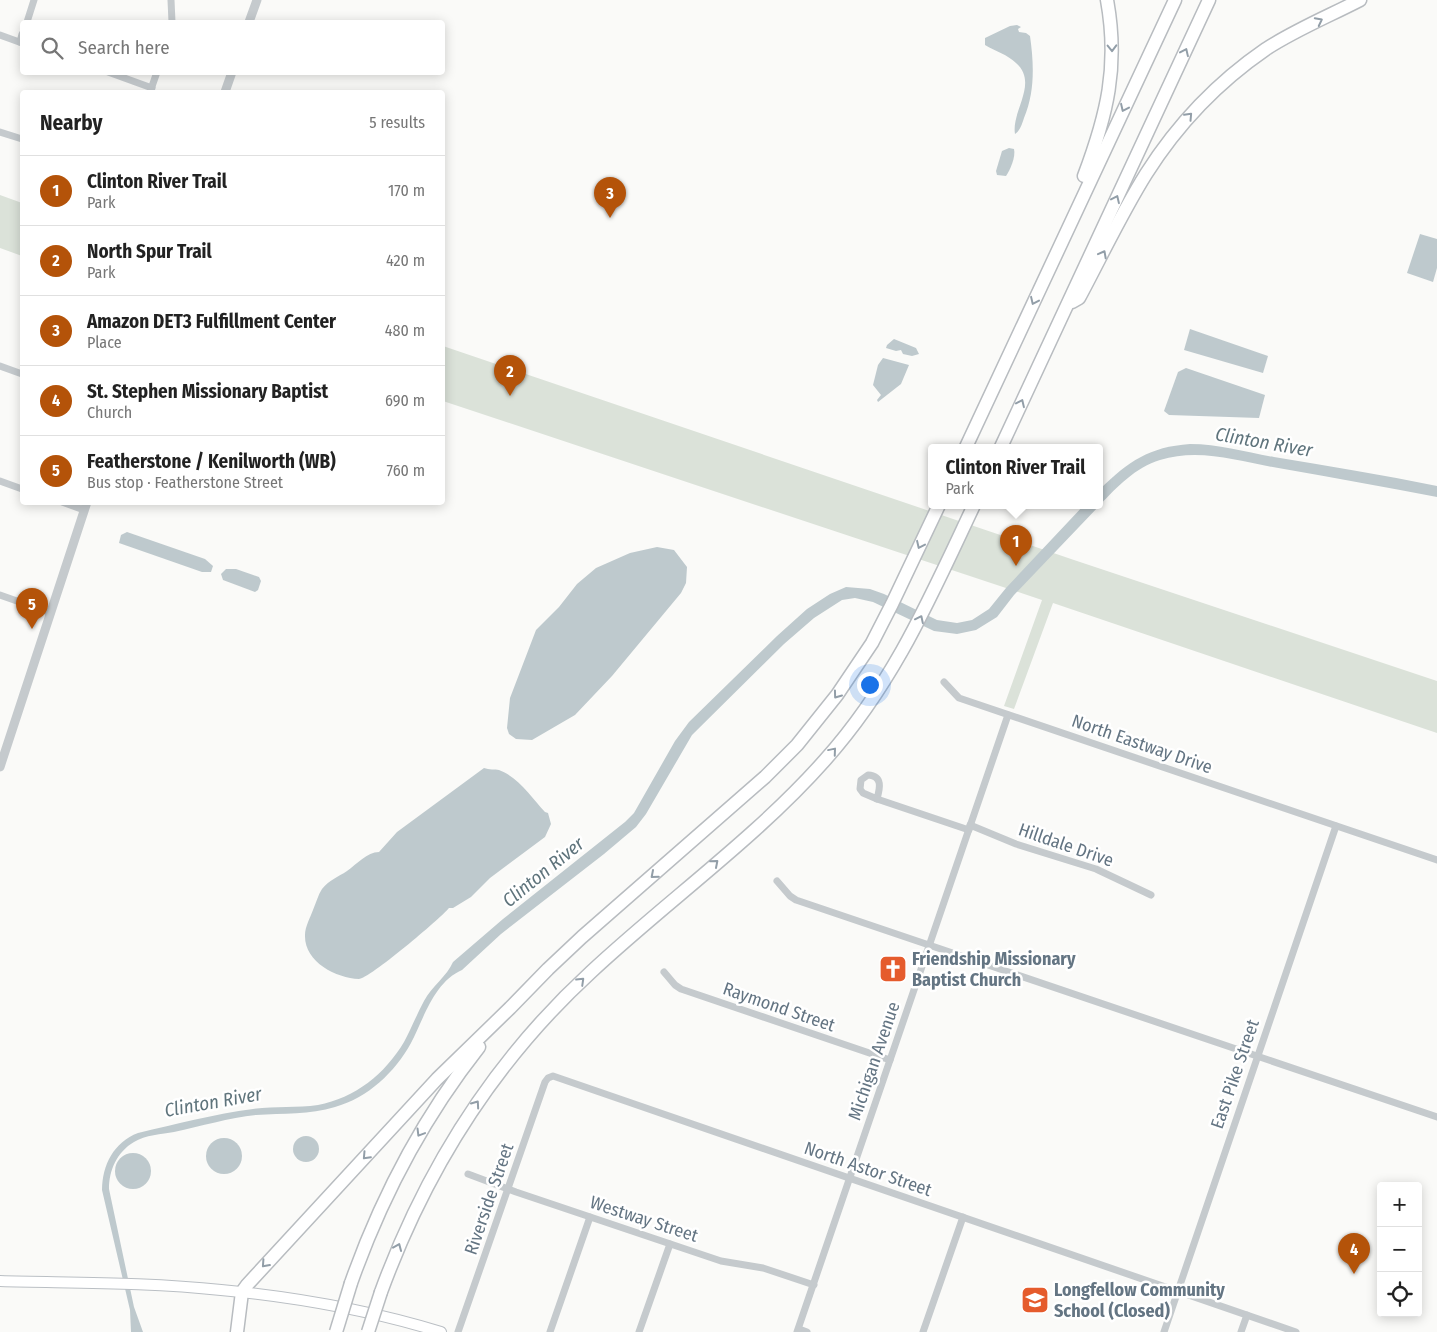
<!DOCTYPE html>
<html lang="en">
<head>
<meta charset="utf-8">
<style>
	body { margin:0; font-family:"Fira Sans Condensed",sans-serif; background:#f2f2f2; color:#222 }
	.controls { position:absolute; right:15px; bottom:15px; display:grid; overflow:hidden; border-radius:5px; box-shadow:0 2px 12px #0003 }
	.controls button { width:45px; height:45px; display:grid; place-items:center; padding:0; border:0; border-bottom:1px solid #e0e0e0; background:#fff; color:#222; font:25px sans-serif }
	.you { position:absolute; left:869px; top:684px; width:18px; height:18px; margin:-12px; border:4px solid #fff; border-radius:50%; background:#1a73e8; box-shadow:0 0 0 8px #1a73e833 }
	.badge { display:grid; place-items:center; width:32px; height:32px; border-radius:50%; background:#b45309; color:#fff; font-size:16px; font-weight:700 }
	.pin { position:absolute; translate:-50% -41px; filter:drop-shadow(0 1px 2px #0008) }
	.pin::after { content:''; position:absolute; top:26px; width:18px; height:15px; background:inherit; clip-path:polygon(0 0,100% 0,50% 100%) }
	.popup { position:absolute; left:928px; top:444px; width:175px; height:65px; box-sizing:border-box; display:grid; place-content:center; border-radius:5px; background:#fff; filter:drop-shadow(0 1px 4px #0005); font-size:16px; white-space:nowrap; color:#767676 }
	.popup b { font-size:19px; color:#222 }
	.popup::after { content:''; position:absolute; left:50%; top:100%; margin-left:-10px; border:10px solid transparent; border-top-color:#fff }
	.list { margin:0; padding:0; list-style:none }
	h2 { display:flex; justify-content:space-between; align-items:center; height:65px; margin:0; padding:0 20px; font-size:21px }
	h2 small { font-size:16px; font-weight:400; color:#767676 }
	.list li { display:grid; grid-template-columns:32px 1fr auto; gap:15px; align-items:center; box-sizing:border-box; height:70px; padding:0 20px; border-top:1px solid #e0e0e0 }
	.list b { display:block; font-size:19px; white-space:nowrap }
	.list p { margin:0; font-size:16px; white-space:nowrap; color:#767676 }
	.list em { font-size:16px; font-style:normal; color:#767676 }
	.icon { flex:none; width:28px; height:28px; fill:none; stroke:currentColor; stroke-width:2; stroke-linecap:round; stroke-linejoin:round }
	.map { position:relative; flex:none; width:1437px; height:1332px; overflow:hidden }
	.search { position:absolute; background:#fff; box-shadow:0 2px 12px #0003; left:20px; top:20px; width:425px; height:55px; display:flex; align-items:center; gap:12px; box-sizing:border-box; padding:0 18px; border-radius:5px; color:#767676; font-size:19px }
	.panel { position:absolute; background:#fff; box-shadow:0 2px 12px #0003; left:20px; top:90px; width:425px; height:415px; border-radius:5px }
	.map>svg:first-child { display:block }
	.green { fill:#dbe2d9 }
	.water { fill:#bec9cd }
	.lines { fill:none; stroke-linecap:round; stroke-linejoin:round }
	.secondary-casing { stroke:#babfc4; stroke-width:12 }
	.motorway-casing { stroke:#b8bcc0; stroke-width:15 }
	.minor { stroke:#c5cacd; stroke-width:7 }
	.tertiary { stroke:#c5cacd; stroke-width:9 }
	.secondary { stroke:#fff; stroke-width:10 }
	.motorway { stroke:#fff; stroke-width:12 }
	.motorway-bridge-casing { stroke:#b8bcc0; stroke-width:15; stroke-linecap:butt }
	.motorway-bridge { stroke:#fff; stroke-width:12 }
	.oneway { stroke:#929ea8 }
	.labels { text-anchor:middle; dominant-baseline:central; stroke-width:5; stroke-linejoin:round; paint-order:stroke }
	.street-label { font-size:18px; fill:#647583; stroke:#fff }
	.poi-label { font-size:18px; font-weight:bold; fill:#647583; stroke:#fff; text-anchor:start }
	.water-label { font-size:19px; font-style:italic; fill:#5f747c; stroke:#fff }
</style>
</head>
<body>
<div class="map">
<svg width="1437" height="1332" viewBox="0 0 1437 1332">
	<rect width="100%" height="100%" fill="#fafaf8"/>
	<g class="green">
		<polygon points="0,195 22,203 22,256 0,248"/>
		<polygon points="443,346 1074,560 1437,681 1437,733 1053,603 1014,709 1004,706 1042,600 443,401"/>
	</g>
	<g class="water">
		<path d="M1017,25L1021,27L1018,29L1019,32L1026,33L1030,36C1034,64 1035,92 1024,118C1022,124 1020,131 1015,134C1011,111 1039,83 1016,63C1008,55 995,51 985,45V38L1010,26Z"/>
		<path d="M1009,148L1014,149C1016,157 1010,170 1006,176L997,175L996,171L1002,151Z"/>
		<polygon points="1420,234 1437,239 1437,268 1433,282 1407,273"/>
		<polygon points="1190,329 1268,356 1263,373 1184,350"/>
		<polygon points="894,339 916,348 919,354 912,356 903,354 901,350 896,351 886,348 887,345"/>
		<polygon points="883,358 909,365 901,384 878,402 877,400 881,395 873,385 878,365"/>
		<polygon points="1186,368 1265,395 1259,418 1169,415 1164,411 1178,372"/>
		<path d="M1190,444C1219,444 1245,452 1274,457C1328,466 1383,475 1437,486V497C1386,487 1335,478 1284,469C1243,463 1202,447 1160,460C1136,467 1117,487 1100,505V489C1129,461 1149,447 1190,444Z"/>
		<path d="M1084,505H1100L1014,595L997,617L976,630L957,634L934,631L873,602L855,598L842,600L814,618L784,644L692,735L646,814L636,827L604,854L501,934L462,970C434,982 424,1018 411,1043C395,1072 368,1098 335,1107C310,1115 283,1113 256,1115C229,1118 201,1126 174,1132C162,1134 145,1135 134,1142C117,1152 109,1170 109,1189L134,1307L143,1332H131L130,1310L102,1190C102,1165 114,1142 138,1133C176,1124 215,1114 253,1109C275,1106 297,1108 318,1105C355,1098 385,1074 404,1042C411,1029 417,1014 424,1001C432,986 447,976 453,962L503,919L625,822L634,813L675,741L689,722L777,636L807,609L830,594L846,587L870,589L884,594L937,620L957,623L972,620L989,609L1006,588Z"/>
		<polygon points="127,532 205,559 213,566 211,572 202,572 119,543 121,535"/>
		<polygon points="657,547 674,550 687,567 686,583 681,593 612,676 575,715 532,740 516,739 509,734 507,728 510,698 536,630 559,607 577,584 596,568 630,553"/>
		<polygon points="226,569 236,569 259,577 261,581 258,590 255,592 223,580 221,574"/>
		<path d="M484,768C489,770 495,769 499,770C518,777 532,798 545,812L548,813L551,824L545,837L490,878L471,897L453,908H449C441,918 369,979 359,979C336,978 304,962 305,935C305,927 310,918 313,910C316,903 318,895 322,889C329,880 338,877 347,871C357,864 367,852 379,852L397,832Z"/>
		<circle cx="306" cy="1149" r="13"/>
		<circle cx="224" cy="1156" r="18"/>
		<circle cx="133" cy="1171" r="18"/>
	</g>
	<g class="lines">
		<defs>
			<path id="secondary" d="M0,1281C73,1283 148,1282 221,1290C295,1297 369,1310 441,1332"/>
			<g id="motorway">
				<path d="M1084,176C1107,115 1119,66 1107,0"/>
				<path d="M1072,302L1079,298C1101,257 1121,214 1146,174C1177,125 1218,82 1266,49C1295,30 1329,16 1360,0"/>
				<polyline points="966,447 1175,0"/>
				<polyline points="1001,447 1209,0"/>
				<path d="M351,1283C381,1198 423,1118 479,1047"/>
				<path d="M381,1292C426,1169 494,1061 591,972C667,901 756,838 825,760C894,683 931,596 974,505"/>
				<polyline points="237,1332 242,1292 247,1285 437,1079 510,1008 548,969 582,937 765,777 797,745 837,695 872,643 892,604 939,505"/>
			</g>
		</defs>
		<use href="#secondary" class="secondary-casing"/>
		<use href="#motorway" class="motorway-casing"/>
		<g class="minor">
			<polyline points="171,0 172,22"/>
			<polyline points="27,22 34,0"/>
			<polyline points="0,35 22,43"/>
			<polyline points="20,42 22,34"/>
			<polyline points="108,72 152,88"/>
			<polyline points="150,92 157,72"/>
			<polyline points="0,132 22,139"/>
			<polyline points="0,366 22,374"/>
			<polyline points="0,481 22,489"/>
			<polyline points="62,502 84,510"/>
			<polyline points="0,595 51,613"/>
			<polyline points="944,682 959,698 1437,860"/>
			<path d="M868,775C883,776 880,788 877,799L863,793L860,789L861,780Z"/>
			<polyline points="877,799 969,830"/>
			<polyline points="970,825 1016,844 1096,869 1151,895"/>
			<polyline points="777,881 790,896 796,900 1437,1117"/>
			<polyline points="664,972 675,985 681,989 890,1060"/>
			<polyline points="468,1174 516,1192 721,1261 763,1268 814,1285"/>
			<polyline points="799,1329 807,1332"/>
			<polyline points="458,1332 545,1082 548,1078 553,1076 1296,1332"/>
			<polyline points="550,1332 590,1217"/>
			<polyline points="639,1332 670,1244"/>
			<polyline points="797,1332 1008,715"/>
			<polyline points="923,1332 963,1217"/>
			<polyline points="1164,1332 1336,826"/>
			<polyline points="1241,1332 1247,1315"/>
		</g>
		<g class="tertiary">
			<polyline points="249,22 257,0"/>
			<polyline points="225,92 232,72"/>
			<polyline points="0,767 87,502"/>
		</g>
		<use href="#secondary" class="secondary"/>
		<use href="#motorway" class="motorway"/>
		<defs>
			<g id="motorway-bridge">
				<polyline points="336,1332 351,1283"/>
				<polyline points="368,1332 381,1292"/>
			</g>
		</defs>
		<use href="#motorway-bridge" class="motorway-bridge-casing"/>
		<use href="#motorway-bridge" class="motorway-bridge"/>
	</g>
	<defs><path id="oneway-chevron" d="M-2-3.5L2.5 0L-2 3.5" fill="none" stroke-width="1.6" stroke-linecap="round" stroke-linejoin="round" transform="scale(1.25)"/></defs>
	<g class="oneway">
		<use href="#oneway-chevron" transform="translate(1319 21) rotate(-27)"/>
		<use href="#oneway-chevron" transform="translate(1112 48) rotate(89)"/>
		<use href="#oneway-chevron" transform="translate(1185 52) rotate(-65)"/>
		<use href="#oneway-chevron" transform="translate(1124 108) rotate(115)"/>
		<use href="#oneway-chevron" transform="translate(1189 116) rotate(-47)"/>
		<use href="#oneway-chevron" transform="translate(1116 199) rotate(-65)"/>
		<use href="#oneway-chevron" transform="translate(1103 254) rotate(-62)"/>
		<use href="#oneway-chevron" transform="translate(1034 301) rotate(115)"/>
		<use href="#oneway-chevron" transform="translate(1021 403) rotate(-65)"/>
		<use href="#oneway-chevron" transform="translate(920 545) rotate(115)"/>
		<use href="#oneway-chevron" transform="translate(920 619) rotate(-64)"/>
		<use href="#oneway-chevron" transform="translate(837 695) rotate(126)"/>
		<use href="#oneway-chevron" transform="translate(833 751) rotate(-50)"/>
		<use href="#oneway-chevron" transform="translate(715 863) rotate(-41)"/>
		<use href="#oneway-chevron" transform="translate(654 875) rotate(139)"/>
		<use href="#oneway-chevron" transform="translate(581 981) rotate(-44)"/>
		<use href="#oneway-chevron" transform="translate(476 1104) rotate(-55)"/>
		<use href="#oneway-chevron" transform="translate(420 1133) rotate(121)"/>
		<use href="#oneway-chevron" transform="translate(366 1156) rotate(133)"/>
		<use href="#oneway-chevron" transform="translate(398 1247) rotate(-67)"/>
		<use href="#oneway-chevron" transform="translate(265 1264) rotate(132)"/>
	</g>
	<defs>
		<symbol id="church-square" viewBox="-11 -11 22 22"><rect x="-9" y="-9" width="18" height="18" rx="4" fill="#e55b2c" stroke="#fff"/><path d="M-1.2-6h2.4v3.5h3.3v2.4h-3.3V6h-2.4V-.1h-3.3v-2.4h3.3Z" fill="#fff"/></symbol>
		<symbol id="school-square" viewBox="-11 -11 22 22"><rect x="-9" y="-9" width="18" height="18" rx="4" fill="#e55b2c" stroke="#fff"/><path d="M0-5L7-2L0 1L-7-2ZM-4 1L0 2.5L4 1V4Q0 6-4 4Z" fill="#fff"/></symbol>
	</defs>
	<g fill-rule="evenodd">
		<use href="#church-square" x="877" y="953" width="32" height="32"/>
		<use href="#school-square" x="1019" y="1284" width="32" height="32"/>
	</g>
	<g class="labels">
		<g class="street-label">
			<text transform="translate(1142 744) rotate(19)">North Eastway Drive</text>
			<text transform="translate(1066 845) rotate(19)">Hilldale Drive</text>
			<text transform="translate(779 1007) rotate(19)">Raymond Street</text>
			<text transform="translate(874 1061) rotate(-71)">Michigan Avenue</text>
			<text transform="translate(1235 1074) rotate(-71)">East Pike Street</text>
			<text transform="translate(868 1169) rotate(19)">North Astor Street</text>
			<text transform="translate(489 1199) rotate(-71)">Riverside Street</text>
			<text transform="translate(644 1219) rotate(18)">Westway Street</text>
		</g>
		<g class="poi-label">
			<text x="912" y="959">Friendship Missionary<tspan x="912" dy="21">Baptist Church</tspan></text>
			<text x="1054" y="1290">Longfellow Community<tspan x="1054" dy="21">School (Closed)</tspan></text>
		</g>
		<g class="water-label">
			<text transform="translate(1264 442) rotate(10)">Clinton River</text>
			<text transform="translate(543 872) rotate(-39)">Clinton River</text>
			<text transform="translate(213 1102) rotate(-10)">Clinton River</text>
		</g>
	</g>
</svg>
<div class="controls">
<button>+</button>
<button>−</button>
<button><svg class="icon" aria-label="locate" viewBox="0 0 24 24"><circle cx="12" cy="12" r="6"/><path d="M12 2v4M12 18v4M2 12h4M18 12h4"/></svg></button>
</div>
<div class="you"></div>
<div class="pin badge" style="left:1016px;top:566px">1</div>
<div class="popup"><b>Clinton River Trail</b>Park</div>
<div class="pin badge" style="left:510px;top:396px">2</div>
<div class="pin badge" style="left:610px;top:218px">3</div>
<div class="pin badge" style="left:1354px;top:1274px">4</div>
<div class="pin badge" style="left:32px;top:629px">5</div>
<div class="search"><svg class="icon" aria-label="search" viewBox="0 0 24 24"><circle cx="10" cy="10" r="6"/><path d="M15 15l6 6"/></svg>Search here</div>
<section class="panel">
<h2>Nearby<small>5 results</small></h2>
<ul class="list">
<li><span class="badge">1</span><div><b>Clinton River Trail</b><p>Park</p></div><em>170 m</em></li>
<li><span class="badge">2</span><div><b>North Spur Trail</b><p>Park</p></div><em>420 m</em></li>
<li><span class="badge">3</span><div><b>Amazon DET3 Fulfillment Center</b><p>Place</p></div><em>480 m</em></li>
<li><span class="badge">4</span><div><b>St. Stephen Missionary Baptist</b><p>Church</p></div><em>690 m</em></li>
<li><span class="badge">5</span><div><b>Featherstone / Kenilworth (WB)</b><p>Bus stop · Featherstone Street</p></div><em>760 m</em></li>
</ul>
</section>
</div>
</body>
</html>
